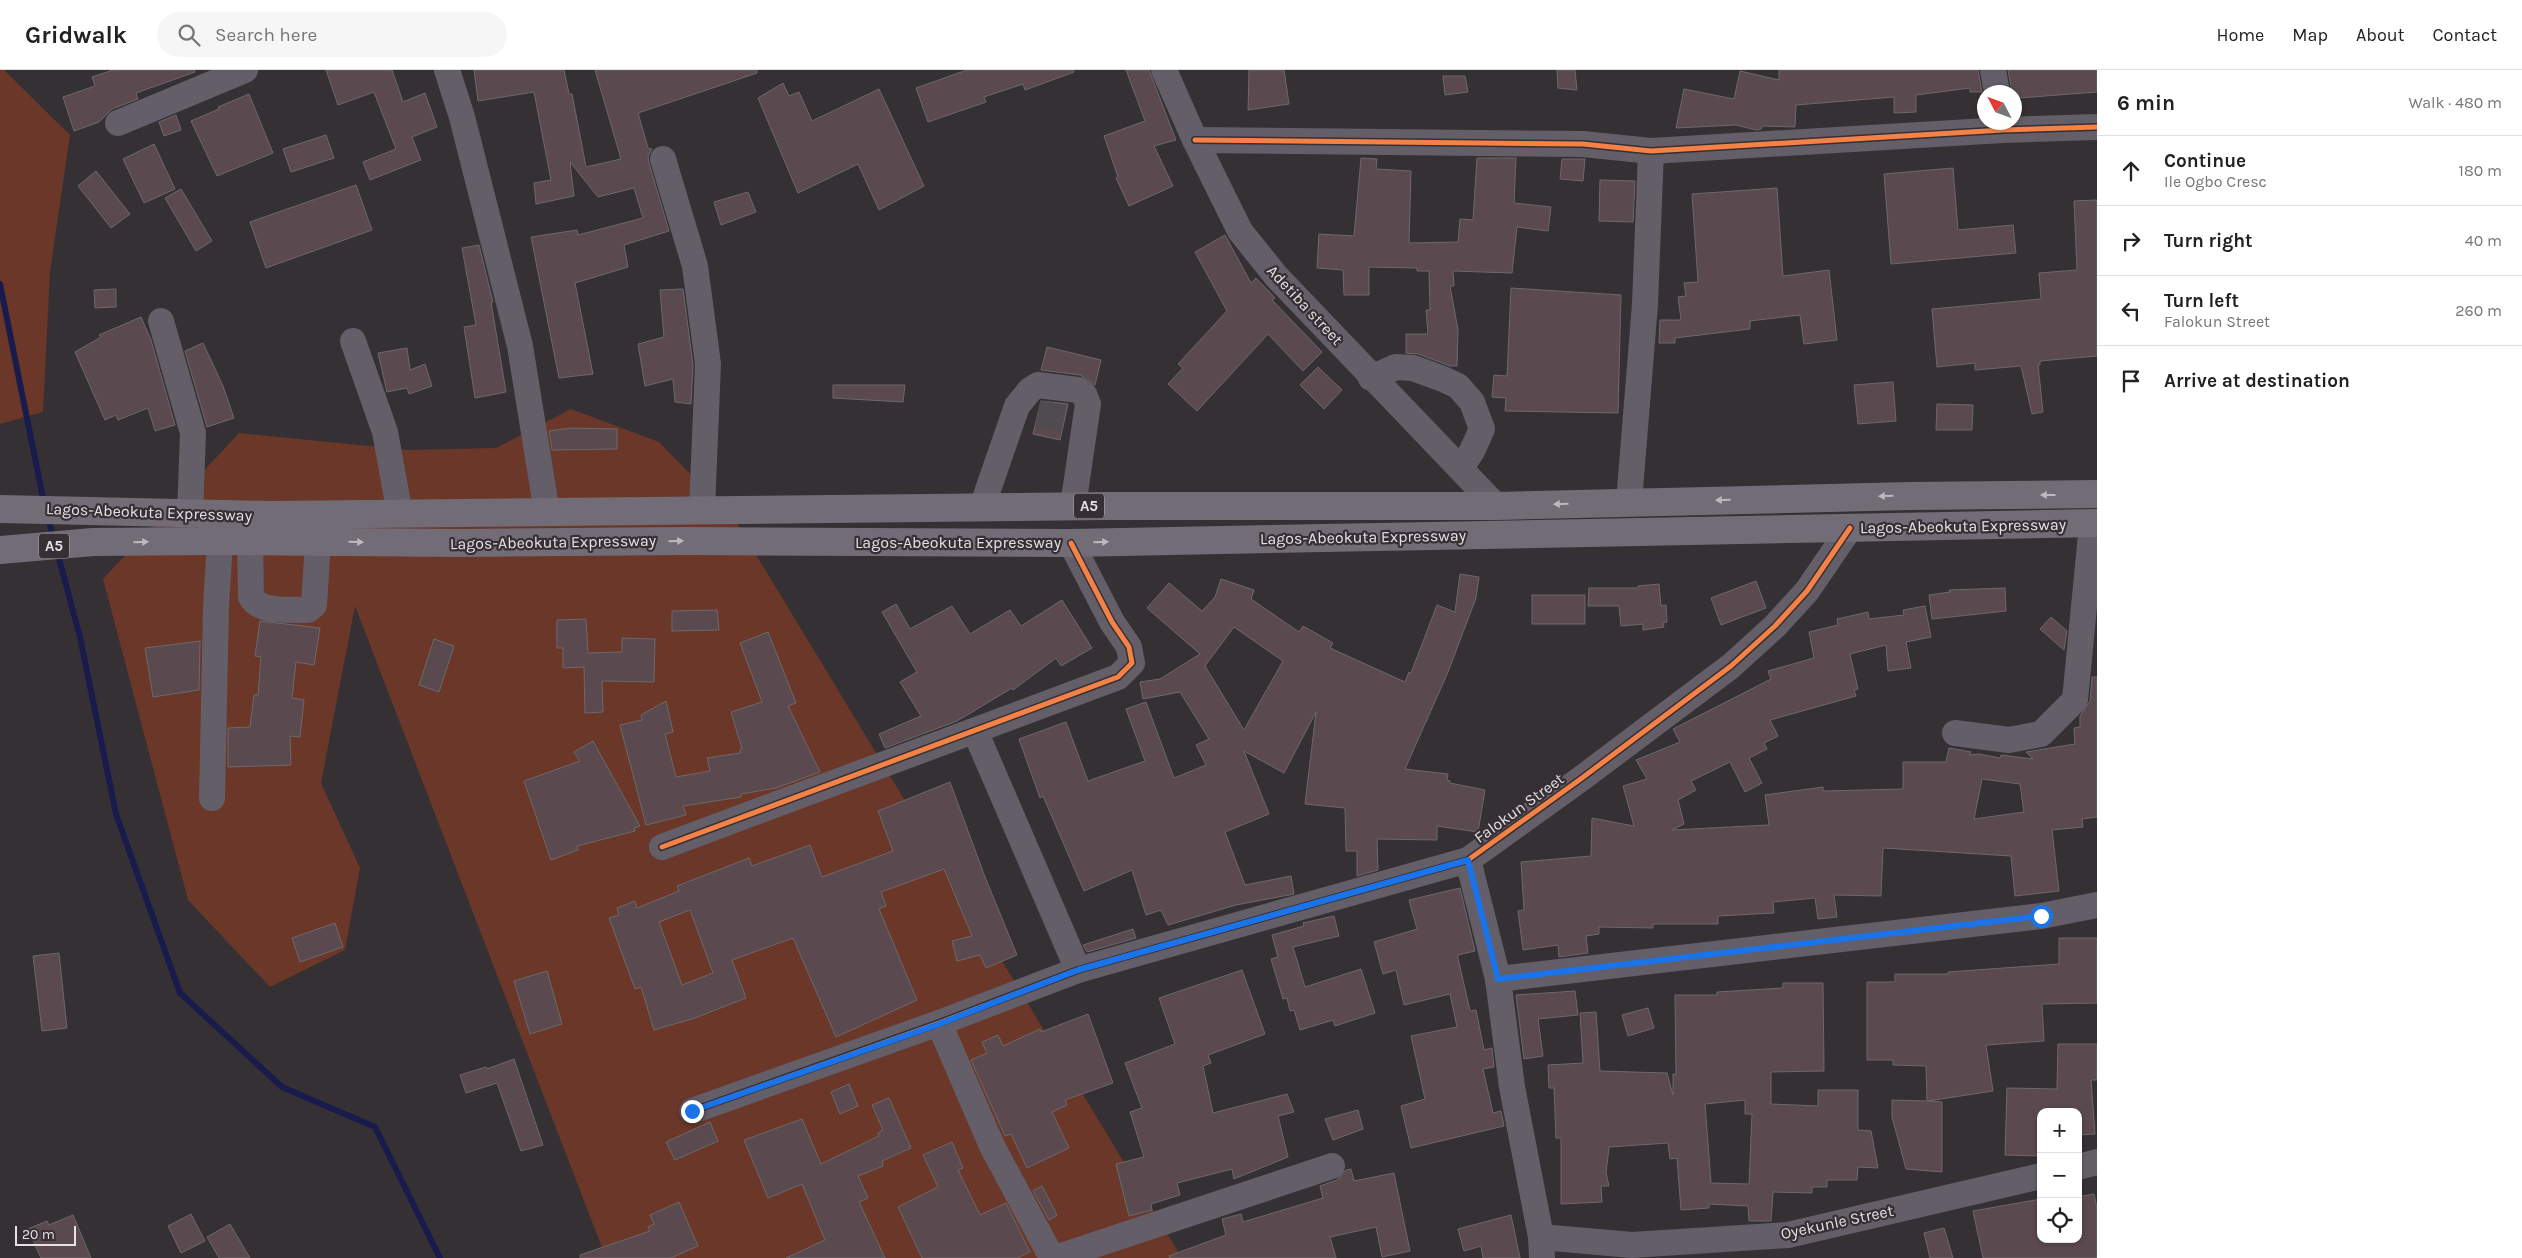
<!DOCTYPE html>
<html lang="en">
<head>
<meta charset="utf-8">
<style>
	body { margin:0; font-family:Karla,sans-serif; background:#f6f6f6; color:#222 }
	.controls { position:absolute; right:15px; bottom:15px; display:grid; overflow:hidden; border-radius:10px; box-shadow:0 1px 4px #0004 }
	.controls button { width:45px; height:45px; display:grid; place-items:center; padding:0; border:0; border-bottom:1px solid #e0e0e0; background:#fff; color:#222; font:25px sans-serif }
	.compass { position:absolute; left:1977px; top:15px; width:45px; height:45px; border-radius:50%; background:#fff; box-shadow:0 1px 4px #0004; rotate:311deg }
	.scale { position:absolute; left:15px; bottom:12px; width:61px; box-sizing:border-box; padding-left:5px; border:2px solid #e6e1e4; border-top:0; font-size:14px; line-height:18px; white-space:nowrap; color:#e6e1e4; -webkit-text-stroke:4px #362f34; paint-order:stroke }
	.stop { position:absolute; width:15px; height:15px; margin:-11px; border:4px solid #1a73e8; border-radius:50%; background:#fff }
	.stop.end { background:#1a73e8; border-color:#fff; box-shadow:0 1px 5px #0008 }
	.list { margin:0; padding:0; list-style:none }
	h2 { display:flex; justify-content:space-between; align-items:center; height:65px; margin:0; padding:0 20px; font-size:21px }
	h2 small { font-size:16px; font-weight:400; color:#767676 }
	.list li { display:grid; grid-template-columns:32px 1fr auto; gap:15px; align-items:center; box-sizing:border-box; height:70px; padding:0 20px; border-top:1px solid #e0e0e0 }
	.list b { display:block; font-size:19px; white-space:nowrap }
	.list p { margin:0; font-size:16px; white-space:nowrap; color:#767676 }
	.list em { font-size:16px; font-style:normal; color:#767676 }
	.icon { flex:none; width:28px; height:28px; fill:none; stroke:currentColor; stroke-width:2; stroke-linecap:round; stroke-linejoin:round }
	.map { position:relative; flex:none; width:2097px; height:1188px; overflow:hidden }
	header { display:flex; align-items:center; gap:30px; box-sizing:border-box; height:70px; padding:0 25px; background:#fff; border-bottom:1px solid #e0e0e0 }
	header strong { font-size:24px }
	nav { display:flex; gap:28px; margin-inline-start:auto; font-size:18px }
	.search { width:350px; height:45px; background:#f6f6f6; display:flex; align-items:center; gap:12px; box-sizing:border-box; padding:0 18px; border-radius:28px; color:#767676; font-size:19px }
	main { display:flex }
	aside { flex:1; background:#fff }
	.map>svg:first-child { display:block }
	.green { fill:#6a3729 }
	.lines { fill:none; stroke-linecap:round; stroke-linejoin:round }
	.stream { stroke:#191b4d; stroke-width:6 }
	.building { fill:#5a494e; stroke:#6d696b; fill-rule:evenodd }
	.minor-tunnel { stroke:#504b4e; stroke-width:26; stroke-dasharray:26 13; stroke-linecap:butt }
	.minor { stroke:#635e67; stroke-width:26 }
	.highway { stroke:#726c77; stroke-width:28 }
	.cycleway-casing { stroke:#362f34; stroke-width:8 }
	.cycleway { stroke:#f48246; stroke-width:5 }
	.oneway { fill:#bdb8be }
	.route { stroke:#1a73e8; stroke-width:6 }
	.labels { text-anchor:middle; dominant-baseline:central; stroke-width:4.5; stroke-linejoin:round; paint-order:stroke }
	.shield { fill:#362f34; stroke:#b1acaf; stroke-width:1 }
	.shield-label { font-size:15px; font-weight:bold; fill:#e6e1e4 }
	.street-label { font-size:16px; fill:#e6e1e4; stroke:#362f34 }
</style>
</head>
<body>
<header>
<strong>Gridwalk</strong>
<div class="search"><svg class="icon" aria-label="search" viewBox="0 0 24 24"><circle cx="10" cy="10" r="6"/><path d="M15 15l6 6"/></svg>Search here</div>
<nav><a>Home</a><a>Map</a><a>About</a><a>Contact</a></nav>
</header>
<main>
<div class="map">
<svg width="2097" height="1188" viewBox="0 0 2097 1188">
	<rect width="100%" height="100%" fill="#353033"/>
	<g class="green">
		<polygon points="0,0 4,0 70,65 50,202 43,342 0,354"/>
		<polygon points="571,339 659,372 735,450 1182,1188 606,1188 355,536 321,713 360,798 345,880 270,917 188,830 103,509 239,363 409,380 496,378"/>
	</g>
	<g class="lines">
		<g class="stream">
			<polyline points="0,214 44,433"/>
			<polyline points="48,448 54,469"/>
			<polyline points="57,481 80,567 116,744 180,923 282,1017 375,1057 440,1188"/>
		</g>
	</g>
	<g class="building">
		<polygon points="113,0 194,0 195,2 136,23 138,29 112,39 99,52 74,61 63,27 95,16 92,7"/>
		<polygon points="326,0 392,0 403,32 425,23 437,57 412,67 421,90 370,110 363,92 396,79 374,22 338,35"/>
		<polygon points="474,0 564,0 569,24 572,24 586,97 621,89 595,0 757,0 757,3 638,43 648,78 652,79 648,86 649,93 669,161 624,175 628,197 575,213 593,304 559,308 531,167 577,160 578,165 643,148 634,118 598,127 570,92 574,126 536,134 534,113 551,110 534,22 478,31"/>
		<polygon points="967,0 1073,0 1074,2 1025,20 1023,14 984,27 986,32 928,52 916,18"/>
		<polygon points="1126,0 1149,0 1176,70 1154,76 1173,116 1129,136 1116,108 1118,107 1104,66 1145,51"/>
		<polygon points="1249,0 1284,0 1289,34 1248,40"/>
		<polygon points="1557,0 1575,0 1577,20 1558,18"/>
		<polygon points="1779,0 1978,0 1982,22 1970,22 1970,18 1916,25 1916,42 1894,43 1894,27 1796,35 1795,57 1762,56 1761,59 1756,60 1736,55 1676,58 1684,19 1734,29 1740,1 1779,10"/>
		<polygon points="2008,0 2097,0 2097,22 2019,28 2018,22 2012,22"/>
		<polygon points="1443,6 1465,6 1468,22 1445,25"/>
		<polygon points="783,13 789,26 799,22 812,51 879,19 924,116 879,140 858,94 798,123 758,28"/>
		<polygon points="249,24 273,83 217,106 191,51 219,39 218,37"/>
		<polygon points="176,45 181,60 164,66 159,52"/>
		<polygon points="326,65 334,88 291,102 283,79"/>
		<polygon points="154,74 175,119 144,133 123,89"/>
		<polygon points="1361,88 1377,89 1376,99 1411,101 1409,173 1458,172 1460,149 1473,150 1477,88 1516,88 1514,133 1551,137 1548,161 1517,157 1512,203 1453,201 1454,216 1450,216 1458,260 1457,296 1450,296 1418,284 1406,283 1406,264 1428,264 1426,240 1430,240 1429,201 1417,201 1417,198 1369,197 1369,225 1344,225 1343,200 1317,198 1319,164 1354,166"/>
		<polygon points="1562,89 1585,89 1583,111 1560,109"/>
		<polygon points="1953,98 1958,160 2013,155 2016,183 1891,194 1884,104"/>
		<polygon points="96,101 130,144 111,158 78,116"/>
		<polygon points="1600,110 1635,111 1633,152 1599,151"/>
		<polygon points="356,115 372,160 266,198 250,152"/>
		<polygon points="1777,118 1783,206 1829,200 1837,270 1804,274 1800,245 1750,251 1750,259 1675,268 1675,273 1659,273 1660,250 1681,250 1678,227 1686,226 1684,213 1698,212 1692,124"/>
		<polygon points="181,119 212,171 196,181 165,128"/>
		<polygon points="748,122 756,142 721,155 714,132"/>
		<polygon points="2097,130 2097,286 2040,291 2040,295 2038,295 2043,342 2032,344 2021,296 1975,300 1975,293 1937,297 1932,239 2041,229 2039,203 2077,200 2074,131"/>
		<polygon points="1225,165 1251,213 1256,208 1275,228 1272,230 1322,282 1303,301 1268,264 1197,341 1168,314 1183,298 1178,294 1227,241 1195,182"/>
		<polygon points="479,175 493,232 491,232 506,322 475,328 464,257 476,255 462,178"/>
		<polygon points="1511,218 1621,225 1618,343 1505,341 1506,328 1492,327 1494,305 1507,306"/>
		<polygon points="116,219 116,237 95,238 94,220"/>
		<polygon points="683,219 693,295 691,334 675,332 673,309 645,316 638,274 664,267 660,220"/>
		<polygon points="141,247 151,270 175,355 155,361 148,338 118,350 116,345 105,350 75,282 101,267 99,265"/>
		<polygon points="203,273 223,316 234,348 207,357 185,281"/>
		<polygon points="1047,277 1101,290 1095,315 1080,305 1041,300"/>
		<polygon points="407,278 410,300 425,294 432,316 409,324 407,318 387,322 378,283"/>
		<polygon points="1318,297 1342,320 1324,339 1300,315"/>
		<polygon points="1893,312 1896,351 1858,354 1854,315"/>
		<polygon points="833,315 905,315 903,332 833,328"/>
		<polygon points="1041,331 1068,334 1060,370 1033,364"/>
		<polygon points="1937,334 1973,335 1972,360 1936,360"/>
		<polygon points="571,358 617,359 617,379 552,380 549,361"/>
		<path d="M1460,504L1479,507L1476,528L1448,602L1405,699L1448,704L1447,710L1450,711V713L1485,720L1478,762L1437,756V770L1377,769L1378,800L1357,806V781H1346L1345,738L1305,734L1316,642L1284,703L1244,681L1269,744L1225,762L1245,815L1291,806L1294,824L1236,835L1168,855L1161,840L1146,845L1132,800L1084,821L1043,726L1040,728L1019,669L1066,652L1088,711L1145,691L1126,639L1146,632L1174,708L1206,695L1196,675L1209,669L1180,622L1143,629L1140,612L1160,609L1200,584L1147,538L1169,513L1202,541L1215,527L1221,509L1254,520L1251,529L1299,562L1303,556L1333,573L1330,578L1405,612L1409,602L1411,603L1437,535L1455,542ZM1234,557L1283,591L1244,660L1205,596Z"/>
		<polygon points="1756,511 1766,538 1721,555 1711,528"/>
		<polygon points="1659,514 1661,536 1666,535 1667,552 1663,553 1664,557 1643,560 1643,554 1621,556 1619,536 1588,536 1589,518 1638,518 1638,516"/>
		<polygon points="2005,518 2006,541 1932,549 1929,525 1950,522 1949,520"/>
		<rect x="1532" y="525" width="53" height="29"/>
		<polygon points="1062,530 1092,578 1061,596 1056,588 1013,620 1012,618 957,651 885,678 879,664 921,646 900,612 917,602 882,542 896,534 910,559 952,536 970,564 1010,540 1021,556"/>
		<path d="M1925,536L1931,567L1906,572L1911,598L1888,601L1886,575L1850,584L1858,619L1854,620L1856,626L1770,650L1778,666L1764,673L1767,679L1749,688L1762,713L1745,722L1730,692L1691,711L1696,720L1678,730L1684,754L1672,760L1769,755L1765,725L1823,717V721L1903,719V692H1946L1949,678L1971,682L1969,685L1979,684L2000,688L2001,685L2033,689L2026,682L2075,674L2074,658L2080,657V646L2090,631L2092,607H2097V747L2082,749L2083,757L2052,760L2059,821L2015,826L2011,786L1883,778L1881,826L1834,825L1837,847L1818,849L1815,828L1773,832L1774,843L1718,846V854H1653V858L1599,857V864L1586,866L1588,883L1559,887L1558,875L1523,880L1518,841L1524,840L1521,792L1591,786L1592,748L1634,756L1623,716L1647,709L1636,690L1680,672L1673,659L1771,609L1768,601L1814,588L1809,562L1838,555L1837,549L1868,542L1869,549L1904,545L1903,540ZM1982,709L2020,714L2024,742L1974,749Z"/>
		<polygon points="717,540 719,560 672,561 672,541"/>
		<polygon points="2051,547 2067,561 2064,580 2040,559"/>
		<polygon points="586,549 588,583 622,582 622,568 655,569 654,612 602,611 603,642 585,643 584,597 563,598 563,578 557,578 557,550"/>
		<polygon points="260,551 320,558 314,595 296,592 292,628 304,630 300,667 290,666 291,695 228,697 228,658 250,657 254,625 258,625 261,587 255,586"/>
		<polygon points="768,562 796,633 788,636 820,702 776,718 741,724 741,727 683,736 686,745 646,755 620,655 642,650 641,645 666,631 673,662 665,664 676,707 710,701 707,688 740,683 740,680 742,679 731,642 762,632 740,573"/>
		<polygon points="434,569 454,576 439,622 419,615"/>
		<polygon points="200,571 199,620 153,627 145,578"/>
		<polygon points="593,671 640,756 634,758 635,761 577,776 578,780 551,790 524,711 580,691 574,682"/>
		<path d="M950,712L985,807L1017,885L986,898L980,885L957,891L952,871L972,866L944,799L881,822L886,836L879,839L917,930L836,967L793,868L732,890L746,928L695,948L654,960L641,917L635,919L609,848L619,845L617,838L635,831L637,838L679,821L677,816L749,788L752,796L810,775L822,807L893,781L878,741ZM690,840L713,903L682,915L659,852Z"/>
		<polygon points="1460,818 1475,881 1458,885 1458,888 1470,941 1476,940 1484,980 1492,978 1494,997 1483,999 1493,1043 1501,1041 1504,1056 1411,1078 1401,1036 1425,1029 1411,966 1457,957 1450,924 1404,935 1396,900 1383,904 1374,872 1417,859 1409,830"/>
		<polygon points="1334,846 1339,866 1293,877 1305,917 1361,899 1375,943 1335,956 1333,950 1300,960 1294,940 1290,941 1287,928 1283,929 1271,889 1278,887 1272,865 1304,856 1303,853"/>
		<polygon points="335,853 343,877 300,892 292,868"/>
		<polygon points="1133,859 1136,868 1087,882 1083,875"/>
		<polygon points="2059,868 2097,868 2097,933 2042,934 2044,971 1986,975 1993,1021 1928,1031 1942,1032 1942,1102 1906,1099 1892,1047 1892,1030 1927,1031 1926,996 1893,995 1893,990 1867,990 1867,912 1895,912 1895,904 1948,904 1948,902 2059,894"/>
		<polygon points="59,883 67,958 42,961 33,886"/>
		<polygon points="1242,900 1265,964 1208,985 1211,993 1203,996 1213,1043 1287,1024 1294,1042 1278,1046 1288,1087 1234,1109 1232,1099 1177,1113 1180,1125 1151,1134 1152,1140 1129,1146 1116,1094 1144,1087 1130,1042 1142,1038 1125,993 1175,974 1159,928"/>
		<polygon points="547,901 562,954 530,964 514,911"/>
		<path d="M1783,913H1823L1824,1001L1771,1002V1034L1818,1036V1020H1858V1060L1871,1061L1878,1098L1858,1097L1857,1110H1827V1117H1812V1123L1773,1122L1771,1151H1749L1748,1136L1709,1134V1138L1681,1140L1677,1088L1670,1089L1668,1073L1609,1077L1606,1103L1609,1116H1601L1602,1132L1561,1134V1068H1556L1554,1018H1549L1548,995L1583,993L1580,943L1596,942L1600,1001L1667,1003L1673,1025V1004H1676L1675,925H1717V922L1783,918ZM1745,1030V1044H1752L1749,1114L1711,1113L1705,1034Z"/>
		<polygon points="1575,921 1578,945 1538,949 1543,986 1524,989 1516,925"/>
		<polygon points="1648,938 1654,958 1628,966 1622,945"/>
		<polygon points="1088,944 1113,1013 1065,1030 1067,1035 1052,1042 1069,1078 1027,1098 1011,1064 1005,1066 971,990 987,983 982,972 998,965 1003,976 1040,959 1041,962"/>
		<polygon points="2058,974 2097,974 2097,1010 2091,1010 2095,1064 2078,1065 2078,1042 2041,1042 2041,1086 2005,1085 2007,1018 2057,1019"/>
		<polygon points="514,989 543,1075 521,1081 497,1013 466,1023 460,1005 486,997 487,999"/>
		<polygon points="849,1014 858,1036 840,1044 831,1022"/>
		<polygon points="889,1028 911,1078 882,1091 883,1096 858,1106 868,1128 859,1132 885,1188 786,1188 825,1170 802,1114 768,1128 744,1070 802,1049 821,1094 879,1066 878,1063 883,1060 872,1035"/>
		<polygon points="1358,1040 1363,1059 1333,1070 1325,1049"/>
		<polygon points="710,1052 718,1071 675,1090 666,1072"/>
		<polygon points="952,1072 963,1098 958,1100 980,1145 1006,1133 1030,1182 1017,1188 922,1188 898,1137 938,1117 923,1085"/>
		<polygon points="1351,1099 1354,1111 1394,1103 1410,1181 1382,1187 1376,1157 1330,1167 1336,1188 1170,1188 1169,1186 1226,1165 1222,1149 1241,1144 1243,1152 1323,1128 1320,1116 1337,1110 1346,1100"/>
		<polygon points="1042,1116 1057,1145 1049,1150 1033,1121"/>
		<polygon points="2094,1124 2097,1138 2097,1188 1983,1188 1973,1141 2041,1129 2041,1169 2078,1169 2078,1127"/>
		<polygon points="679,1132 698,1176 671,1188 580,1188 580,1185 650,1161 648,1157 654,1154 650,1145"/>
		<polygon points="191,1144 205,1171 181,1183 168,1156"/>
		<polygon points="73,1145 91,1188 41,1188 28,1159 47,1151 49,1155"/>
		<polygon points="1511,1145 1520,1188 1483,1188 1481,1176 1464,1181 1458,1159"/>
		<polygon points="230,1154 250,1188 219,1188 207,1167"/>
		<polygon points="1944,1158 1953,1188 1930,1188 1924,1163"/>
	</g>
	<g class="lines">
		<polyline class="minor-tunnel" points="1038,343 1065,349"/>
		<g class="minor">
			<polyline points="447,0 462,47 520,276 547,443"/>
			<polyline points="1164,0 1195,70 1240,161 1276,206 1496,436"/>
			<polyline points="1993,0 1997,22"/>
			<polyline points="118,53 245,0"/>
			<polyline points="1195,70 1583,74 1651,81 2003,60 2097,57"/>
			<polyline points="663,89 695,196 708,294 702,440"/>
			<polyline points="161,251 193,363 190,443"/>
			<polyline points="353,271 385,362 400,444"/>
			<polyline points="1371,308 1396,297 1413,298 1443,309 1458,316 1472,332 1482,359 1472,381 1461,398"/>
			<polyline points="1629,432 1645,234 1651,81"/>
			<polyline points="982,437 1017,336 1030,320 1038,315 1078,320 1084,324 1088,334 1073,436"/>
			<path d="M250,471L251,527C261,543 286,539 303,540H308L314,535L318,472"/>
			<polyline points="975,661 1078,900"/>
			<polyline points="1955,663 2009,670 2041,664 2075,630 2092,454"/>
			<polyline points="212,728 216,537 220,471"/>
			<polyline points="662,777 1118,607 1132,593 1129,577 1112,552 1071,473"/>
			<polyline points="1468,790 1498,909 1512,1017 1541,1167 1542,1188"/>
			<polyline points="1498,909 2041,846 2097,835"/>
			<polyline points="939,953 992,1076 1052,1188"/>
			<polyline points="692,1041 939,953 1078,900 1468,790 1582,708 1731,596 1775,556 1807,521 1850,458"/>
			<polyline points="2078,1097 2097,1092"/>
			<polyline points="1541,1167 1632,1175 1788,1165 2041,1106"/>
			<polyline points="1055,1188 1332,1096"/>
		</g>
		<g class="highway">
			<polyline points="0,439 272,445 1106,436 1496,436 1910,426 2097,424"/>
			<polyline points="0,480 93,472 212,471 461,473 687,471 1071,473 2097,453"/>
		</g>
		<defs>
			<g id="cycleway">
				<polyline points="1195,70 1583,74 1651,81 2003,60 2097,57"/>
				<polyline points="662,777 1118,607 1132,593 1129,577 1112,552 1071,473"/>
				<polyline points="692,1041 939,953 1078,900 1468,790 1582,708 1731,596 1775,556 1807,521 1850,458"/>
			</g>
		</defs>
		<use href="#cycleway" class="cycleway-casing"/>
		<use href="#cycleway" class="cycleway"/>
	</g>
	<defs><path id="oneway-solid" d="M-6-.8H1V-3.2L6.5 0L1 3.2V.8H-6Z" transform="scale(1.25)"/></defs>
	<g class="oneway">
		<use href="#oneway-solid" transform="translate(2048 425) rotate(180)"/>
		<use href="#oneway-solid" transform="translate(1886 426) rotate(179)"/>
		<use href="#oneway-solid" transform="translate(1723 430) rotate(179)"/>
		<use href="#oneway-solid" transform="translate(1561 434) rotate(178)"/>
		<use href="#oneway-solid" transform="translate(676 471) rotate(-1)"/>
		<use href="#oneway-solid" transform="translate(141 472) rotate(-1)"/>
		<use href="#oneway-solid" transform="translate(356 472) rotate(1)"/>
		<use href="#oneway-solid" transform="translate(1101 472) rotate(-1)"/>
	</g>
	<g class="lines">
		<polyline class="route" points="692,1041 939,954 1078,900 1468,790 1498,909 2041,846"/>
	</g>
	<g class="labels">
		<g class="shield">
			<rect x="1074" y="423.5" width="30" height="25" rx="4"/>
			<rect x="39" y="463.5" width="30" height="25" rx="4"/>
		</g>
		<g class="shield-label">
			<text x="1089" y="436">A5</text>
			<text x="54" y="476">A5</text>
		</g>
		<g class="street-label">
			<text transform="translate(1305 235) rotate(47)">Adetiba street</text>
			<text transform="translate(149 442) rotate(2)">Lagos-Abeokuta Expressway</text>
			<text transform="translate(1963 456) rotate(-1)">Lagos-Abeokuta Expressway</text>
			<text transform="translate(1363 467) rotate(-1)">Lagos-Abeokuta Expressway</text>
			<text transform="translate(553 472) rotate(-1)">Lagos-Abeokuta Expressway</text>
			<text x="958" y="472">Lagos-Abeokuta Expressway</text>
			<text transform="translate(1519 738) rotate(-36)">Falokun Street</text>
			<text transform="translate(1837 1152) rotate(-12)">Oyekunle Street</text>
		</g>
	</g>
</svg>
<div class="controls">
<button>+</button>
<button>−</button>
<button><svg class="icon" aria-label="locate" viewBox="0 0 24 24"><circle cx="12" cy="12" r="6"/><path d="M12 2v4M12 18v4M2 12h4M18 12h4"/></svg></button>
</div>
<svg class="compass" viewBox="-18 -18 36 36"><path d="M0-13l5 13h-10z" fill="#e53935"/><path d="M0 13l5-13h-10z" fill="#767676"/></svg>
<div class="scale">20 m</div>
<div class="stop" style="left:2041px;top:846px"></div>
<div class="stop end" style="left:692px;top:1041px"></div>
</div>
<aside>
<h2>6 min<small>Walk · 480 m</small></h2>
<ul class="list">
<li><svg class="icon" aria-label="ahead" viewBox="0 0 24 24"><path d="M12 20V5M6 11l6-6 6 6"/></svg><div><b>Continue</b><p>Ile Ogbo Cresc</p></div><em>180 m</em></li>
<li><svg class="icon" aria-label="right" viewBox="0 0 24 24"><path d="M7 20v-9h11M14 6l5 5-5 5"/></svg><div><b>Turn right</b></div><em>40 m</em></li>
<li><svg class="icon" aria-label="left" viewBox="0 0 24 24"><path d="M17 20v-9H6M10 6l-5 5 5 5"/></svg><div><b>Turn left</b><p>Falokun Street</p></div><em>260 m</em></li>
<li><svg class="icon" aria-label="arrive" viewBox="0 0 24 24"><path d="M6 21V4h12l-3 4 3 4H6"/></svg><div><b>Arrive at destination</b></div></li>
</ul>
</aside>
</main>
</body>
</html>
